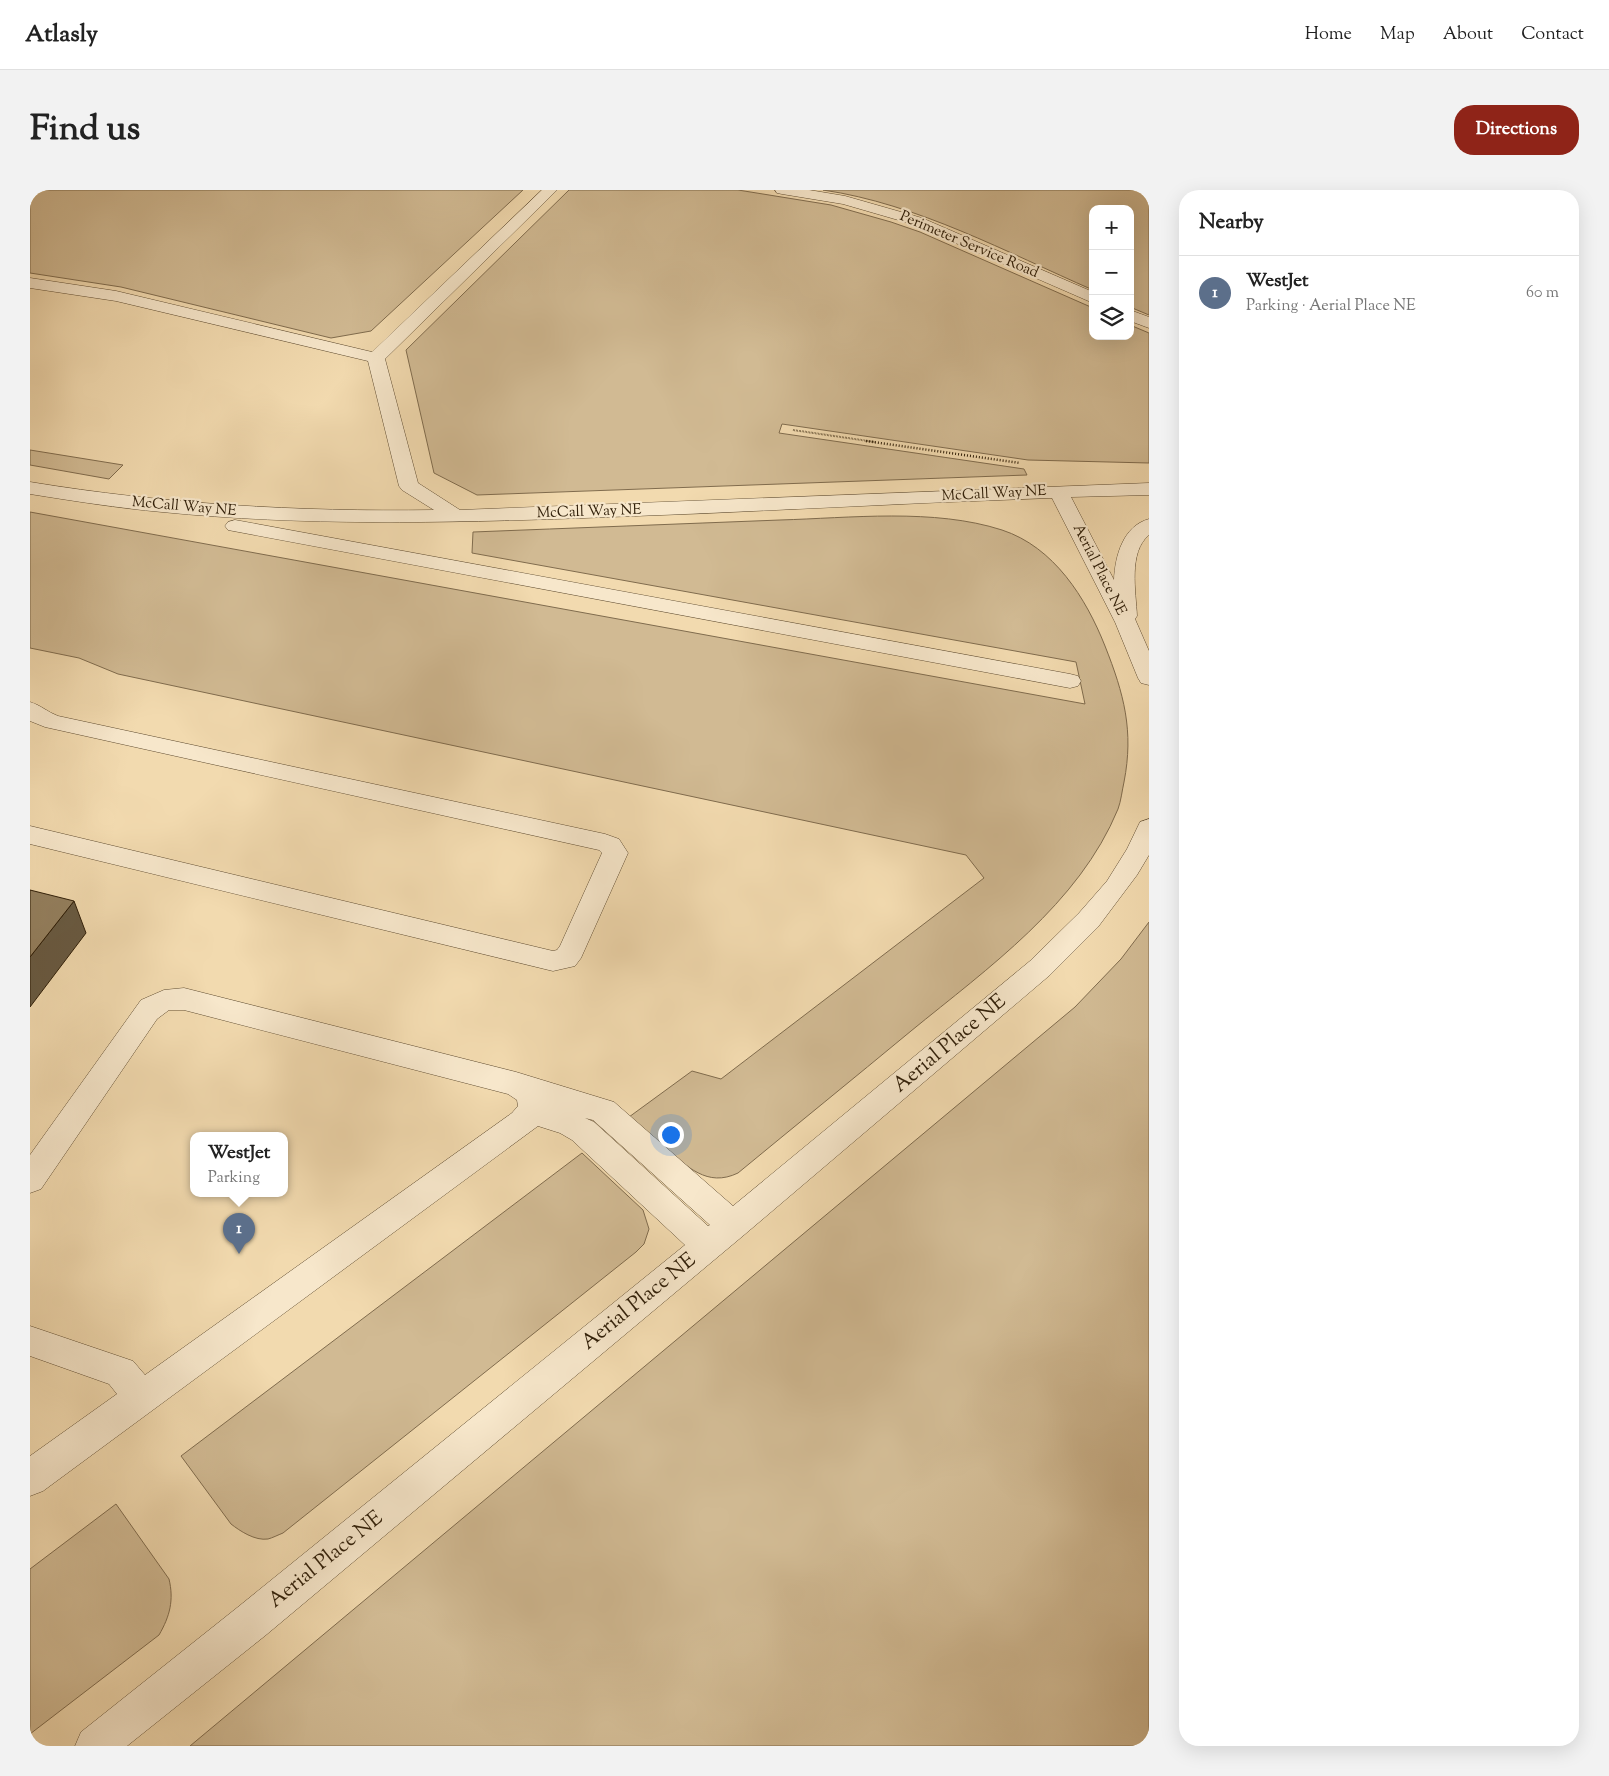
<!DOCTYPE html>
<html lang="en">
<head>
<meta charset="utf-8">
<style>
	body { margin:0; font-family:"Sorts Mill Goudy",serif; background:#f2f2f2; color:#222 }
	.controls { position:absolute; right:15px; top:15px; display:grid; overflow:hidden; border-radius:10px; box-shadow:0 5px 20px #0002 }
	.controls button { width:45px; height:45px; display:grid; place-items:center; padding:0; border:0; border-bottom:1px solid #e0e0e0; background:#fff; color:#222; font:25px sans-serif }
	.you { position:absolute; left:640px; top:944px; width:18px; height:18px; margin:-12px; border:4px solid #fff; border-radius:50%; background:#1a73e8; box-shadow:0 0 0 8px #1a73e833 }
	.badge { display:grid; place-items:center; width:32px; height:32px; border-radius:50%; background:#8f2418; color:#fff; font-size:16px; font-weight:700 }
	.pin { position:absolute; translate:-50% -41px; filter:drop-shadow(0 1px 2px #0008) }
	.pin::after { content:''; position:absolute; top:26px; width:18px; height:15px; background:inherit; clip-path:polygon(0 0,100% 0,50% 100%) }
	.popup { position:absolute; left:160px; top:942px; width:98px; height:65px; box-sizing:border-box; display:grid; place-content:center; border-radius:10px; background:#fff; filter:drop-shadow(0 1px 4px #0005); font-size:16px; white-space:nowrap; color:#767676 }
	.popup b { font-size:19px; color:#222 }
	.popup::after { content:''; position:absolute; left:50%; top:100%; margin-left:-10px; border:10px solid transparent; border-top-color:#fff }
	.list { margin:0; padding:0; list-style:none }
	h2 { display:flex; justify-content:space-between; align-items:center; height:65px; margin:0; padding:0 20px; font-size:21px }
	h2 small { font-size:16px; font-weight:400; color:#767676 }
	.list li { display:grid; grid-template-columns:32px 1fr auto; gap:15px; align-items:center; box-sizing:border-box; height:75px; padding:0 20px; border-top:1px solid #e0e0e0 }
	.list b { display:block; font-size:19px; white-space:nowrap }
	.list p { margin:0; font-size:16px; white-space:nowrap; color:#767676 }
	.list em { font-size:16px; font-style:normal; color:#767676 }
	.icon { flex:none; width:28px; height:28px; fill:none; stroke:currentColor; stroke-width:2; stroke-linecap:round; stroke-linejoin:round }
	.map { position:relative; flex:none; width:1119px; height:1556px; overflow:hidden; border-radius:20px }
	header { display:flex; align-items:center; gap:30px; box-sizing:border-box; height:70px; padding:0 25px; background:#fff; border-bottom:1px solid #e0e0e0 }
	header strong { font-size:24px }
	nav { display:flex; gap:28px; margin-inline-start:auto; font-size:18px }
	.intro { display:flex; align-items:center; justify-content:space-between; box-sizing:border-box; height:120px; padding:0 30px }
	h1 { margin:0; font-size:35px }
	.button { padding:12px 22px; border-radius:20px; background:#8f2418; color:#fff; font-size:18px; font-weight:700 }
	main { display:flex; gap:30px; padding:0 30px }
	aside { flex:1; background:#fff; border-radius:20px; box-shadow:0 5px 20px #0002 }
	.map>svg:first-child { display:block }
	.green { fill:#d1ba93; stroke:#806c4e }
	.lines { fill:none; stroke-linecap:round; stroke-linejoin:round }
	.minor-casing { stroke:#604d32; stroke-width:1 }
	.path-far1 { stroke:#2f1e08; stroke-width:2; stroke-dasharray:0.5 1; stroke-linecap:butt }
	.path { stroke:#2f1e08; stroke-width:2.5; stroke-dasharray:1 2; stroke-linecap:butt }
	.minor { fill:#f7e7cb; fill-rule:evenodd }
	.shaded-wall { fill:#685a42; stroke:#2f1e08 }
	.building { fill:#94805f; stroke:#2f1e08 }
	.labels { text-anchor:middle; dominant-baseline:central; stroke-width:4.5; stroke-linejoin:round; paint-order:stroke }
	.far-street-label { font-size:15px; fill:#2f1e08; stroke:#f7e7cb }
	.near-street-label { font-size:21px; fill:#2f1e08; stroke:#f7e7cb }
</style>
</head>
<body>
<header>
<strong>Atlasly</strong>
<nav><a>Home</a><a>Map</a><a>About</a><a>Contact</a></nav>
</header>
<div class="intro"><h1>Find us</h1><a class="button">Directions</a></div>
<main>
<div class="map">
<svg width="1119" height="1556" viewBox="0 0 1119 1556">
	<rect width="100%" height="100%" fill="#f2daaf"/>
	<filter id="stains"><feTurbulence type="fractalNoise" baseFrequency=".004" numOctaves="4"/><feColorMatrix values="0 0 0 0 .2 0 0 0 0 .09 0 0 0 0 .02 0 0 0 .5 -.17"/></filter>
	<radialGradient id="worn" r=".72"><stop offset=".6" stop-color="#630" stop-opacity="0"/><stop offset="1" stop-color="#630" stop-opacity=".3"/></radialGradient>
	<g class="green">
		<polygon points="0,0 493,0 341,141 301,148 91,97 0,83"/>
		<polygon points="539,0 708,0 801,15 861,32 890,42 1063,118 1063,146 1100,146 1100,135 1119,143 1119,273 998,270 752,234 749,243 994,279 997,285 447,305 404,283 376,160"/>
		<path d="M793,0H1119V125L1100,117V19H1063V100C976,62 888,14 793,0Z"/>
		<polygon points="0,260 93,275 79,289 0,275"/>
		<path d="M0,322L1055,514L1046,472L442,363L443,342C545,338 647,334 750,330C820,328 904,318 972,340C1024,357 1056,408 1075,456C1094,504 1104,541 1094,592C1092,601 1091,611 1088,619C1049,714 958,778 881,841C823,889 765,936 708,983C677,998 657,976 635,958C623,947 611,937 599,927L662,881L691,889L954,688L936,665L88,484L49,468L0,458Z"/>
		<polygon points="1119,732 1119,1556 160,1556 1045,817 1091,769"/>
		<path d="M552,963L613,1020L619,1039L614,1054L606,1062L253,1343C248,1345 242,1348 238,1349C225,1351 210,1341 201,1334L151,1266Z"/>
		<path d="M86,1314L139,1389C144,1410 140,1426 129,1445L0,1544V1379Z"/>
	</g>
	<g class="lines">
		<defs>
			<g id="minor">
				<path d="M512,0H527L355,169L388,293L430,320L1119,293V305L1041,307L1084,390C1085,366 1093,336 1119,329V345C1098,362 1106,402 1107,426L1105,429L1119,461V495L1111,493L1108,488L1085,432L1022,308C866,313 710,323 554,328C413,333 273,336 132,322C88,318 44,311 0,304V292C134,314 268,322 404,320L372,300L369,296L338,171L86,111L0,98V88L86,101L342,162Z"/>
				<polygon points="745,0 779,0 815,6 892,28 1063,102 1063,113 882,34 813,14 752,4 747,3"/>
				<polygon points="1100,120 1119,127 1119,138 1100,131"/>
				<polygon points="205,330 1040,484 1048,486 1051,491 1048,496 1040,498 198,340 195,336 198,332"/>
				<path d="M0,512C11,515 17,522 28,526L575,644L589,649L598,663L551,768L545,776L523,781L0,654V636L523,761L527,760L530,756L572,663L569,660L15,537L0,531Z"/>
				<path d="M1119,629V665L1107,685L1068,737L1020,785L714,1045L236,1445L97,1556H45L51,1542L208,1417L655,1055L542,950L530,943L508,936L13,1301L0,1306V1266L87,1204L79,1194L0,1166V1136L103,1171L115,1185L482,923L488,916L487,910L478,904L154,820H139L127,829L11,999L0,1003V965L111,810L134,800L154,798L486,882L584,912L703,1016L1000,771L1049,723L1077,691L1097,659L1110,632ZM555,928L563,930L680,1035L678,1036L564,932Z"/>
			</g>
		</defs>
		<use href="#minor" class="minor-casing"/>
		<polyline class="path-far1" points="763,240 845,252"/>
		<polyline class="path" points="836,251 990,273"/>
		<use href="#minor" class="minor"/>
	</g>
	<polygon class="shaded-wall" points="44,711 56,743 0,817 0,767"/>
	<polygon class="building" points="0,700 44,711 0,767"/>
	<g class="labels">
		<g class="far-street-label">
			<text transform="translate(939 55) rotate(23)">Perimeter Service Road</text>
			<text transform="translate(964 304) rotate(-3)">McCall Way NE</text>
			<text transform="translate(154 317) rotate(5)">McCall Way NE</text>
			<text transform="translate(559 322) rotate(-2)">McCall Way NE</text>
			<text transform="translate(1069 380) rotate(63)">Aerial Place NE</text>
		</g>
		<g class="near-street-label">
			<text transform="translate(920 854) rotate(-40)">Aerial Place NE</text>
			<text transform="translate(609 1112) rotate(-39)">Aerial Place NE</text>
			<text transform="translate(296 1370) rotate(-39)">Aerial Place NE</text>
		</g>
	</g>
	<rect width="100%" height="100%" filter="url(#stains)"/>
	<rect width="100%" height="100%" fill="url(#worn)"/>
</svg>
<div class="controls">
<button>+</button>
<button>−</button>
<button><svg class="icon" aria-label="layers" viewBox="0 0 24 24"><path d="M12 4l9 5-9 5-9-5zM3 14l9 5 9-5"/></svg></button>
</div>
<div class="you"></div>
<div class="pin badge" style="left:209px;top:1064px;background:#5c6f8a">1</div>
<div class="popup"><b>WestJet</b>Parking</div>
</div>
<aside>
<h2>Nearby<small></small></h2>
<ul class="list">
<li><span class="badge" style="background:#5c6f8a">1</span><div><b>WestJet</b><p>Parking · Aerial Place NE</p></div><em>60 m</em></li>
</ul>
</aside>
</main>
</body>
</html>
